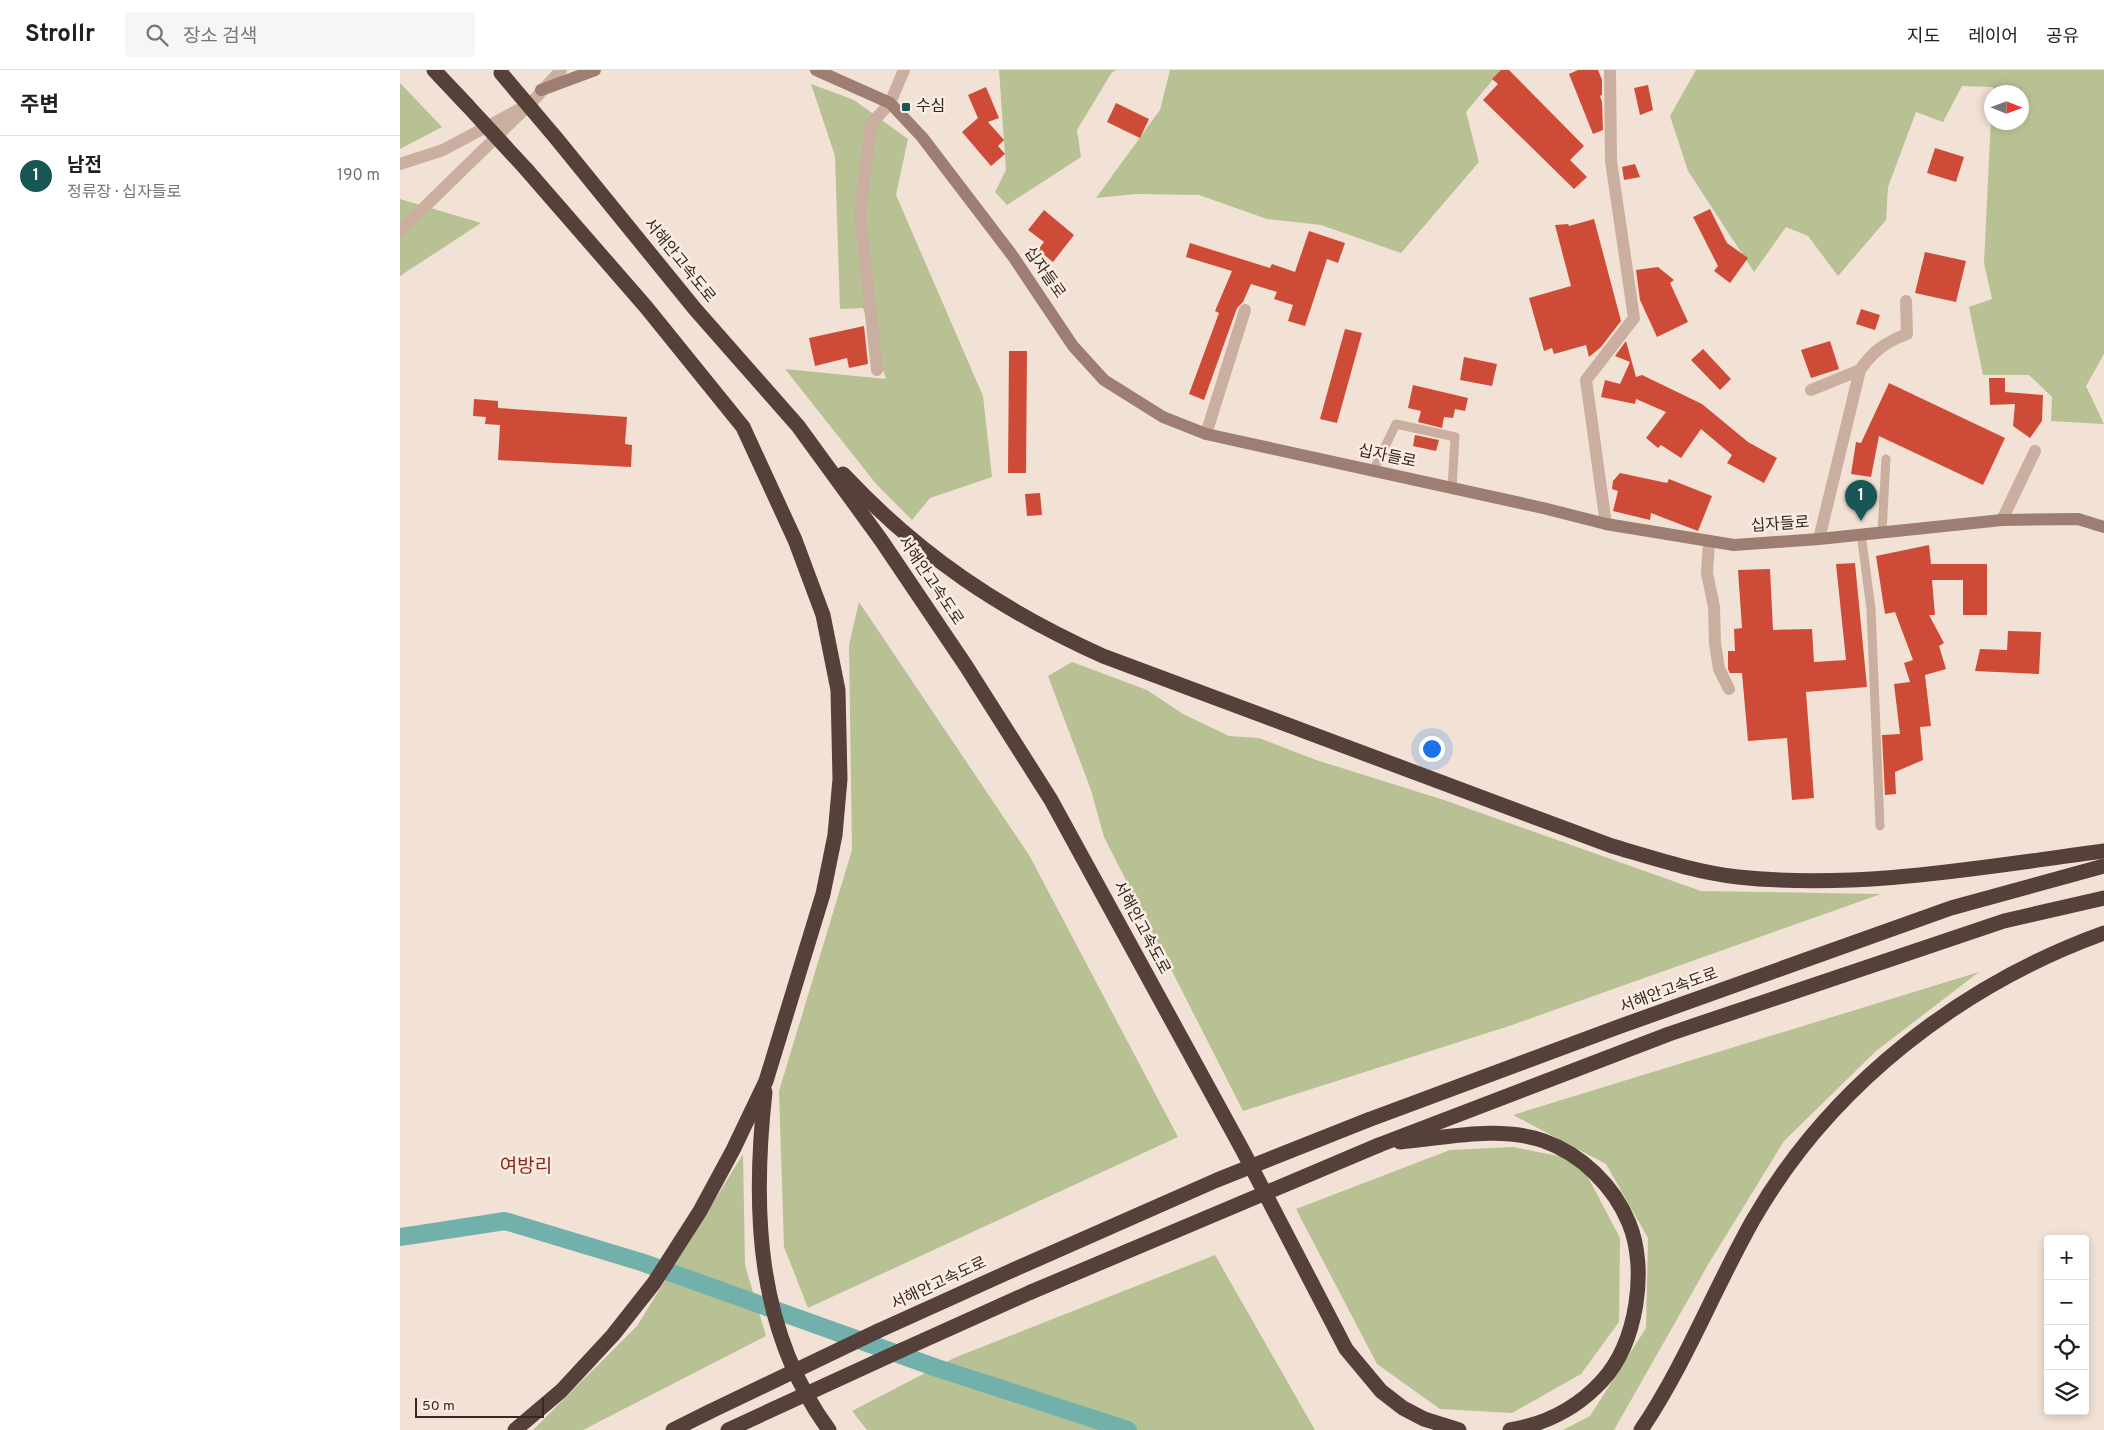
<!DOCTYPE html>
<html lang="ko">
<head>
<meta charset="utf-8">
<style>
	body { margin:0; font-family:Overpass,"Noto Sans KR",sans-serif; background:#f6f6f6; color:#202124 }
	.controls { position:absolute; right:15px; bottom:15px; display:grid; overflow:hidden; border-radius:5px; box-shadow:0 2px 8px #0003 }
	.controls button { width:45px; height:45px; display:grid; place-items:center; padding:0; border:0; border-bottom:1px solid #e0e0e0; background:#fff; color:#202124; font:25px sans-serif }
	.compass { position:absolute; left:1584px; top:15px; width:45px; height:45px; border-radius:50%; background:#fff; box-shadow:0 2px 8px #0003; rotate:91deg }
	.scale { position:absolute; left:15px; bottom:12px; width:129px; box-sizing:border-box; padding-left:5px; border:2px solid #342724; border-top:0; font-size:14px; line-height:18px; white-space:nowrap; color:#342724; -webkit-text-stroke:4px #faece1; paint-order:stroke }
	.you { position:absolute; left:1031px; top:678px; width:18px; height:18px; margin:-12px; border:4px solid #fff; border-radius:50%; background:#1a73e8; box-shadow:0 0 0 8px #1a73e833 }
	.badge { display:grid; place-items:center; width:32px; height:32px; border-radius:50%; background:#185755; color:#fff; font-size:16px; font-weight:700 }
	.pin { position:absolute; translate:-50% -41px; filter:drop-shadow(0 1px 2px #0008) }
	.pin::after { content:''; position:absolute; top:26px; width:18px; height:15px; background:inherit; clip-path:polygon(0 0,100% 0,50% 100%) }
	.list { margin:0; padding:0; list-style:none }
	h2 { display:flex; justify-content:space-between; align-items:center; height:65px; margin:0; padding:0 20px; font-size:21px }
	h2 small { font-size:16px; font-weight:400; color:#757577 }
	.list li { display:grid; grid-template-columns:32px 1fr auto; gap:15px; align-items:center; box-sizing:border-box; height:80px; padding:0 20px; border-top:1px solid #e0e0e0 }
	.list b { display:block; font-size:19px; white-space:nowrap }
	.list p { margin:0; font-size:16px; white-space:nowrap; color:#757577 }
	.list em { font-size:16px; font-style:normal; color:#757577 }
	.icon { flex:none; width:28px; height:28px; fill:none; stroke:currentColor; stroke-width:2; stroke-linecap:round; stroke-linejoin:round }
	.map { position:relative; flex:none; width:1704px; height:1360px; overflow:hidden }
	header { display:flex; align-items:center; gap:30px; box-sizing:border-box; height:70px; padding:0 25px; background:#fff; border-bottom:1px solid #e0e0e0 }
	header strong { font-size:24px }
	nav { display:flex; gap:28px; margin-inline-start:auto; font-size:18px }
	.search { width:350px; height:45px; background:#f6f6f6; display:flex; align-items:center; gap:12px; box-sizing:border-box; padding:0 18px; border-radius:5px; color:#757577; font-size:19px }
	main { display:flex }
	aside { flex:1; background:#fff }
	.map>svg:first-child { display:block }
	.green { fill:#b7c194 }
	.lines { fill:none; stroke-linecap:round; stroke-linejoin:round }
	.canal { stroke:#72b0ac; stroke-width:18 }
	.building { fill:#ce4c37 }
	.service { stroke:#caafa0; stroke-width:9 }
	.minor { stroke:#caafa0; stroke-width:12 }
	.secondary { stroke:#9e7d72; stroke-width:12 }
	.motorway { stroke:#55403a; stroke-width:15 }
	.motorway-bridge { stroke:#55403a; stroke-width:15 }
	.poi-dot { fill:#185755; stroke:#faece1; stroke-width:2 }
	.labels { text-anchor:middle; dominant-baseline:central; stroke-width:5; stroke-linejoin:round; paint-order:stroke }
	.poi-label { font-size:16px; fill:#342724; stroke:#faece1; text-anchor:start }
	.street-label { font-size:16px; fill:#342724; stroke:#faece1 }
	.quarter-label { font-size:19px; fill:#872718; stroke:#faece1 }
</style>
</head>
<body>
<header>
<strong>Strollr</strong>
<div class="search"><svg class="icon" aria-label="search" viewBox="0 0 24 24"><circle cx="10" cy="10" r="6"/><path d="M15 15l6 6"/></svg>장소 검색</div>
<nav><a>지도</a><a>레이어</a><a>공유</a></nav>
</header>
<main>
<aside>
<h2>주변<small></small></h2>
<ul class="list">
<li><span class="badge">1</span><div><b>남전</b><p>정류장 · 십자들로</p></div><em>190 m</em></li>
</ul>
</aside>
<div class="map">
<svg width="1704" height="1360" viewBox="0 0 1704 1360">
	<rect width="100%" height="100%" fill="#f2e1d5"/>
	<g class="green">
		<polygon points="599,0 717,0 712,2 677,60 681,87 607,135 595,122 606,100"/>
		<polygon points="770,0 1101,0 1066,42 1079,92 1001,183 921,155 867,149 799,125 735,124 696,128 760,40"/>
		<polygon points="1296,0 1704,0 1704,284 1686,316 1704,354 1651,351 1652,327 1629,305 1583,305 1569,237 1592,229 1584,193 1591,49 1592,52 1622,52 1622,22 1593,22 1593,17 1562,16 1543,52 1516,42 1488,117 1486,150 1438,206 1408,166 1386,157 1354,202 1288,101 1270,46"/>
		<polygon points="0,13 42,57 0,79"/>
		<polygon points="411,14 454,30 508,69 496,125 583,326 592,407 530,428 512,450 477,415 385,299 486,309 463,238 440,239 435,86"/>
		<polygon points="0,129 81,153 0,206"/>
		<polygon points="459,532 629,785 778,1067 408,1238 384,1177 379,1021 452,780 449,575"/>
		<polygon points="672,592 747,620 783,644 829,666 859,668 916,690 1044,730 1301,821 1481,824 1112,955 843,1041 704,767 691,720 648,606"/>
		<polygon points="1579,902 1476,981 1384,1071 1309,1193 1214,1360 1163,1360 1190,1346 1246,1258 1248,1168 1206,1094 1113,1045"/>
		<polygon points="1113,1077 1179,1090 1220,1168 1219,1252 1181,1304 1112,1343 1040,1339 977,1294 896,1139 1050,1080"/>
		<polygon points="343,1084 345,1195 366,1266 183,1360 133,1360 237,1256"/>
		<polygon points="815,1185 915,1360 467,1360 452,1341 554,1288"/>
	</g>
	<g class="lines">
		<polyline class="canal" points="0,1167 105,1151 241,1192 537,1298 728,1360"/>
	</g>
	<g class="building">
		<polygon points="1101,0 1109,0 1184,76 1170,90 1187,107 1174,119 1083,30 1098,14 1092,9"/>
		<polygon points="1178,0 1198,0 1202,10 1202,25 1200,26 1202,32 1203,60 1193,64 1169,4"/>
		<polygon points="1248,15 1253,40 1240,45 1234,18"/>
		<polygon points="586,17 599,48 588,52 604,70 598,76 605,84 591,96 562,62 578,48 568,25"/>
		<polygon points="716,33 749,49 740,68 707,52"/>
		<polygon points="1535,78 1564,87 1556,112 1527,103"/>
		<polygon points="1235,94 1240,107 1224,110 1222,97"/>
		<polygon points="1310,139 1327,173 1348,188 1330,213 1314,201 1318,196 1293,147"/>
		<polygon points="644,140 674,165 653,192 638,180 644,172 628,160"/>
		<polygon points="1194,149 1221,251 1201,277 1189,287 1186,275 1154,284 1152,278 1144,281 1129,228 1171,216 1155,155 1168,154 1169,156"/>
		<polygon points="909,161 945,173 938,193 927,189 905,256 888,251 893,235 874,229 877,222 851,214 843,232 837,238 804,330 789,324 819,243 815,241 832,201 786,187 790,173 870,198 872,194 895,202"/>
		<polygon points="1525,182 1566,191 1556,232 1515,223"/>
		<polygon points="1258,197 1274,210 1270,213 1288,252 1257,267 1240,230 1236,200"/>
		<polygon points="1461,239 1480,245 1475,260 1456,254"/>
		<polygon points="464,256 468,294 449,298 447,288 415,296 409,268"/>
		<polygon points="945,259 962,263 937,353 920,349"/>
		<polygon points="1226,271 1236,307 1242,305 1302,334 1348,372 1377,388 1364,413 1327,393 1332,385 1301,359 1281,388 1261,375 1258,378 1246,368 1266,342 1236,329 1235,334 1201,327 1205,310 1220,314 1230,292 1215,286"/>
		<polygon points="1430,271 1439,299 1411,308 1401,280"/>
		<polygon points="1303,279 1331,309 1320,320 1291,290"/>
		<polygon points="609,281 627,281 626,403 608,403"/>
		<polygon points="1064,287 1097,294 1092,316 1060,310"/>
		<polygon points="1589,308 1605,308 1605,322 1643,325 1642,351 1630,368 1613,356 1615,334 1590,335"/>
		<polygon points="1489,313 1605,368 1583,415 1479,366 1471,407 1451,404 1456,372 1461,373"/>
		<polygon points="1013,315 1068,328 1065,341 1055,339 1053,348 1044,347 1042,358 1018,352 1021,341 1008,338"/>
		<polygon points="74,329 98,331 98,338 227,347 225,374 232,375 231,397 98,390 100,355 85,354 86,347 73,346"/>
		<polygon points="1015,365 1039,370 1036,381 1013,376"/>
		<polygon points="1220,403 1267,413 1269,409 1312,426 1298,461 1251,443 1250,450 1213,441 1218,421 1212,419 1213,411"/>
		<polygon points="640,423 642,445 627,446 625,424"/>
		<polygon points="1529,475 1531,494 1587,494 1587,545 1563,545 1563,510 1532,510 1535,545 1529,545 1544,573 1539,576 1546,599 1525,605 1531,656 1520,657 1523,690 1495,702 1496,724 1485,725 1482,665 1500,664 1494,614 1510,612 1504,593 1513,590 1495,542 1485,544 1476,486"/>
		<polygon points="1455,493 1467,617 1406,622 1414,728 1392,730 1387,668 1348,671 1342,603 1330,603 1328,599 1328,581 1335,581 1334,559 1342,558 1338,500 1370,499 1373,560 1412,559 1414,592 1446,590 1436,494"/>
		<polygon points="1608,561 1641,562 1639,604 1575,601 1580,579 1607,580"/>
	</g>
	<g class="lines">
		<g class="service">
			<polyline points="973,401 996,354 1055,367 1052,418"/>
			<polyline points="1482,462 1486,389"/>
			<polyline points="1461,464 1471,539 1480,756"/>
		</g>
		<g class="minor">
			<polyline points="0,94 43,80 118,40"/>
			<polyline points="0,161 131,33 161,0"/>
			<polyline points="477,300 460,143 471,54 490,33 504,0"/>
			<polyline points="1411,320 1460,300"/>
			<polyline points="806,364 845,240"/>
			<polyline points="1602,450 1635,381"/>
			<polyline points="1206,454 1186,310 1234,248 1211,91 1210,0"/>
			<path d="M1419,469L1460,300C1473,281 1486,272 1507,264L1506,231"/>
			<polyline points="1309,472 1307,503 1314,537 1315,573 1319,599 1329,619"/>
		</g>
		<g class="secondary">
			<polyline points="416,0 490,33 522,67 612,185 673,276 704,310 763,347 806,364 1143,438 1206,454 1334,475 1419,469 1602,450 1678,449 1704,457"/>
			<polyline points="141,20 195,0"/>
		</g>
		<g class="motorway">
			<polyline points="34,0 67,35"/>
			<polyline points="156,68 295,239 398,356 481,470 566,596 651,730 842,1079 946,1279 981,1321 1003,1338 1024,1349 1059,1360"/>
			<path d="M443,404C520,486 601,540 703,586L1212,776C1253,788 1295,802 1338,807C1460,820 1583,797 1704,781"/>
			<path d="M365,1022C352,1140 356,1260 429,1360"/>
			<polyline points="968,1050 1218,957 1551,838 1704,796"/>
			<path d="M1000,1072C1046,1068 1099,1055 1144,1071C1181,1084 1214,1116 1229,1153C1248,1199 1237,1273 1202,1311C1178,1337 1146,1354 1110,1360"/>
			<polyline points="979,1075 1269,964 1604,851 1704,828"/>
			<polyline points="478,1261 613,1200"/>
			<polyline points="502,1280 631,1222"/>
			<polyline points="115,1360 161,1321 213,1265 254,1213 300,1141 333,1080 366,1011 423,824 435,765 440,709 438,620 423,545 395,470 343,357 246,237 126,99"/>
			<polyline points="273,1360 309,1342"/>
			<path d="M1241,1360C1285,1295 1314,1219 1353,1150C1430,1016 1560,915 1704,863"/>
		</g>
		<g class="motorway-bridge">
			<polyline points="101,3 156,68"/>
			<polyline points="67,35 126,99"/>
			<polyline points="613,1200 817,1110 968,1050"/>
			<polyline points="631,1222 979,1075"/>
			<polyline points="309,1342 478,1261"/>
			<polyline points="328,1360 502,1280"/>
		</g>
	</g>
	<rect class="poi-dot" x="501" y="32" width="10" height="10" rx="2.5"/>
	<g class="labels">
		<g class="poi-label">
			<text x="516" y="37">수심</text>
		</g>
		<g class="street-label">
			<text transform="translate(279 191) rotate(51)">서해안고속도로</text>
			<text transform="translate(644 203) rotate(55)">십자들로</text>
			<text transform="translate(987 387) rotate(12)">십자들로</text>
			<text transform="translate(1380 455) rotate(-4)">십자들로</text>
			<text transform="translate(530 511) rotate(56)">서해안고속도로</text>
			<text transform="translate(741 858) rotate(62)">서해안고속도로</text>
			<text transform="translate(1269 921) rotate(-20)">서해안고속도로</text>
			<text transform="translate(539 1214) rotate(-25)">서해안고속도로</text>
		</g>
		<g class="quarter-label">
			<text x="126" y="1097">여방리</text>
		</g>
	</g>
</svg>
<div class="controls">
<button>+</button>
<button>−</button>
<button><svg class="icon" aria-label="locate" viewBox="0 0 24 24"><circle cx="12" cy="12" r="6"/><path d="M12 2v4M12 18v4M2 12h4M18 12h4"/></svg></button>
<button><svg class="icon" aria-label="layers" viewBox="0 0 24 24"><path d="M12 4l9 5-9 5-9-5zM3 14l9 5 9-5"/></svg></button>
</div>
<svg class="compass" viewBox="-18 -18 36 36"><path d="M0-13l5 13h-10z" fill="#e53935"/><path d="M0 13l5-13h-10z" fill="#757577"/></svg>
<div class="scale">50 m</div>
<div class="you"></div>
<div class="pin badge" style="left:1461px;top:451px">1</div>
</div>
</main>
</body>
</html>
